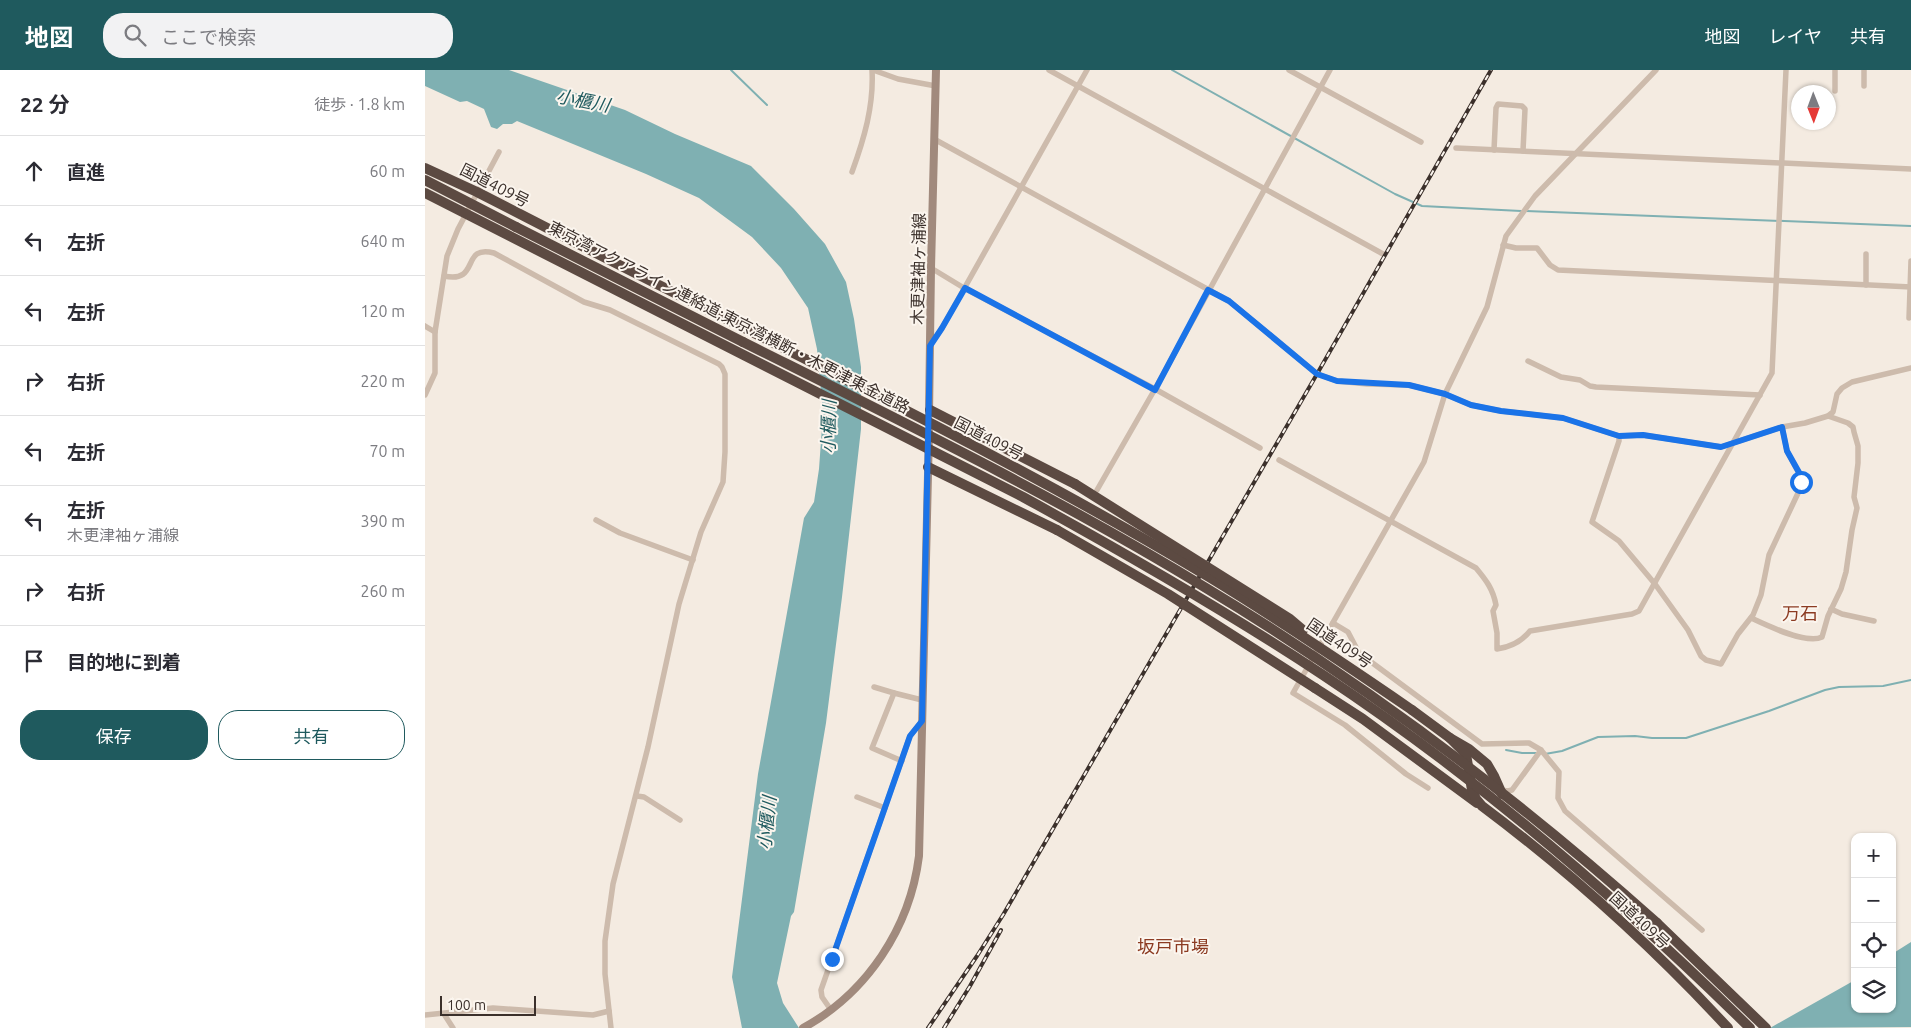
<!DOCTYPE html>
<html lang="ja">
<head>
<meta charset="utf-8">
<style>
	body { margin:0; font-family:Ubuntu,"Noto Sans JP",sans-serif; background:#f2f2f3; color:#2b2b33 }
	.controls { position:absolute; right:15px; bottom:15px; display:grid; overflow:hidden; border-radius:10px; box-shadow:0 1px 4px #0004 }
	.controls button { width:45px; height:45px; display:grid; place-items:center; padding:0; border:0; border-bottom:1px solid #e1e1e2; background:#fff; color:#2b2b33; font:25px sans-serif }
	.compass { position:absolute; left:1366px; top:15px; width:45px; height:45px; border-radius:50%; background:#fff; box-shadow:0 1px 4px #0004; rotate:179deg }
	.scale { position:absolute; left:15px; bottom:12px; width:96px; box-sizing:border-box; padding-left:5px; border:2px solid #3b302b; border-top:0; font-size:14px; line-height:18px; white-space:nowrap; color:#3b302b; -webkit-text-stroke:4px #fbf5ee; paint-order:stroke }
	.stop { position:absolute; width:15px; height:15px; margin:-11px; border:4px solid #1a73e8; border-radius:50%; background:#fff }
	.stop.end { background:#1a73e8; border-color:#fff; box-shadow:0 1px 5px #0008 }
	.list { margin:0; padding:0; list-style:none }
	h2 { display:flex; justify-content:space-between; align-items:center; height:65px; margin:0; padding:0 20px; font-size:21px }
	h2 small { font-size:16px; font-weight:400; color:#7c7c81 }
	.list li { display:grid; grid-template-columns:32px 1fr auto; gap:15px; align-items:center; box-sizing:border-box; height:70px; padding:0 20px; border-top:1px solid #e1e1e2 }
	.list b { display:block; font-size:19px; white-space:nowrap }
	.list p { margin:0; font-size:16px; white-space:nowrap; color:#7c7c81 }
	.list em { font-size:16px; font-style:normal; color:#7c7c81 }
	.actions { display:flex; gap:10px; padding:15px 20px }
	.actions a { flex:1; padding:11px 0; border:1px solid #1f5a5e; border-radius:20px; text-align:center; font-size:18px; color:#1f5a5e }
	.actions .main { background:#1f5a5e; color:#fff }
	.icon { flex:none; width:28px; height:28px; fill:none; stroke:currentColor; stroke-width:2; stroke-linecap:round; stroke-linejoin:round }
	.map { position:relative; flex:none; width:1486px; height:958px; overflow:hidden }
	header { display:flex; align-items:center; gap:30px; box-sizing:border-box; height:70px; padding:0 25px; background:#1f5a5e; color:#fff }
	header strong { font-size:24px }
	nav { display:flex; gap:28px; margin-inline-start:auto; font-size:18px }
	.search { width:350px; height:45px; background:#f2f2f3; display:flex; align-items:center; gap:12px; box-sizing:border-box; padding:0 18px; border-radius:20px; color:#7c7c81; font-size:19px }
	main { display:flex }
	aside { flex:1; background:#fff }
	.map>svg:first-child { display:block }
	.water { fill:#7fb0b2 }
	.lines { fill:none; stroke-linecap:round; stroke-linejoin:round }
	.stream { stroke:#7fb0b2; stroke-width:2 }
	.street { stroke:#cdbbac; stroke-width:5.5 }
	.secondary { stroke:#a18a7d; stroke-width:8 }
	.highway { stroke:#5c4a42; stroke-width:10 }
	.rail-casing { stroke:#3b302b; stroke-width:4 }
	.rail { stroke:#fbf5ee; stroke-width:2; stroke-dasharray:5.5; stroke-linecap:butt }
	.highway-bridge { stroke:#5c4a42; stroke-width:10 }
	.route { stroke:#1a73e8; stroke-width:6 }
	.labels { text-anchor:middle; dominant-baseline:central; stroke-width:4; stroke-linejoin:round; paint-order:stroke }
	.street-label { font-size:16px; fill:#3b302b; stroke:#fbf5ee }
	.water-label { font-size:18px; font-style:italic; fill:#1f5a5e; stroke:#fbf5ee }
	.neighbourhood-label { font-size:18px; fill:#8c3b22; stroke:#fbf5ee }
</style>
</head>
<body>
<header>
<strong>地図</strong>
<div class="search"><svg class="icon" aria-label="search" viewBox="0 0 24 24"><circle cx="10" cy="10" r="6"/><path d="M15 15l6 6"/></svg>ここで検索</div>
<nav><a>地図</a><a>レイヤ</a><a>共有</a></nav>
</header>
<main>
<aside>
<h2>22 分<small>徒歩 · 1.8 km</small></h2>
<ul class="list">
<li><svg class="icon" aria-label="ahead" viewBox="0 0 24 24"><path d="M12 20V5M6 11l6-6 6 6"/></svg><div><b>直進</b></div><em>60 m</em></li>
<li><svg class="icon" aria-label="left" viewBox="0 0 24 24"><path d="M17 20v-9H6M10 6l-5 5 5 5"/></svg><div><b>左折</b></div><em>640 m</em></li>
<li><svg class="icon" aria-label="left" viewBox="0 0 24 24"><path d="M17 20v-9H6M10 6l-5 5 5 5"/></svg><div><b>左折</b></div><em>120 m</em></li>
<li><svg class="icon" aria-label="right" viewBox="0 0 24 24"><path d="M7 20v-9h11M14 6l5 5-5 5"/></svg><div><b>右折</b></div><em>220 m</em></li>
<li><svg class="icon" aria-label="left" viewBox="0 0 24 24"><path d="M17 20v-9H6M10 6l-5 5 5 5"/></svg><div><b>左折</b></div><em>70 m</em></li>
<li><svg class="icon" aria-label="left" viewBox="0 0 24 24"><path d="M17 20v-9H6M10 6l-5 5 5 5"/></svg><div><b>左折</b><p>木更津袖ヶ浦線</p></div><em>390 m</em></li>
<li><svg class="icon" aria-label="right" viewBox="0 0 24 24"><path d="M7 20v-9h11M14 6l5 5-5 5"/></svg><div><b>右折</b></div><em>260 m</em></li>
<li><svg class="icon" aria-label="arrive" viewBox="0 0 24 24"><path d="M6 21V4h12l-3 4 3 4H6"/></svg><div><b>目的地に到着</b></div></li>
</ul>
<div class="actions"><a class="main">保存</a><a>共有</a></div>
</aside>
<div class="map">
<svg width="1486" height="958" viewBox="0 0 1486 958">
	<rect width="100%" height="100%" fill="#f4ebe1"/>
	<g class="water">
		<polygon points="0,0 84,0 200,40 250,64 326,96 369,139 400,174 421,212 429,249 436,297 436,359 417,527 401,653 369,842 366,846 352,913 358,933 374,958 317,958 307,907 333,704 379,448 389,432 394,399 398,343 392,279 383,238 356,198 327,167 274,128 221,104 92,51 87,54 78,54 72,59 66,57 59,39 42,31 35,32 0,16"/>
		<polygon points="1486,872 1486,957 1345,958 1430,910 1430,939 1467,939 1467,884"/>
	</g>
	<g class="lines">
		<g class="stream">
			<polyline points="306,0 342,35"/>
			<polyline points="747,0 970,124 997,136 1096,141"/>
			<polyline points="1101,141 1486,156"/>
			<polyline points="1081,680 1097,683 1111,683"/>
			<polyline points="1120,684 1137,681 1173,667 1210,666 1227,668 1261,668 1344,641 1400,620 1414,617 1458,616 1486,610"/>
		</g>
		<g class="street">
			<polyline points="448,0 473,9 511,16"/>
			<polyline points="624,0 958,184"/>
			<polyline points="864,0 996,72"/>
			<polyline points="1439,16 1439,0"/>
			<polyline points="1410,21 1410,0"/>
			<polyline points="509,69 804,231 892,304 912,311 942,314 984,315 1020,324 1046,335 1076,341 1138,348 1194,366 1218,365 1296,377 1357,357 1380,353 1403,346 1408,342 1412,324 1417,318 1427,312 1486,298"/>
			<polyline points="1031,78 1486,99"/>
			<polyline points="1069,80 1071,38 1073,34 1097,36 1100,39 1098,81"/>
			<path d="M427,102C439,69 449,36 447,0"/>
			<polyline points="1078,175 1091,178 1112,178 1125,195 1133,200 1486,217"/>
			<polyline points="506,198 539,218 730,319 835,378"/>
			<path d="M19,206C56,214 35,174 69,183L159,232L185,240L294,294L297,297L300,304V382L298,412L276,462L254,534L223,677L188,814L180,871V904L186,958"/>
			<polyline points="1441,215 1441,184"/>
			<polyline points="1484,248 1486,191"/>
			<polyline points="0,256 10,262"/>
			<polyline points="505,276 517,258 662,0"/>
			<polyline points="1103,291 1136,307 1155,310 1165,316 1171,317 1335,325"/>
			<polyline points="0,325 10,303 10,262 22,186 33,159 74,82"/>
			<polyline points="1194,366 1194,371 1167,452 1194,471 1230,514 1263,560 1276,586 1281,590 1296,594 1313,564 1328,545 1336,525 1344,485 1374,421 1376,407 1362,381 1357,357"/>
			<path d="M854,390L1051,498C1061,510 1068,519 1071,535L1068,541L1072,563V579C1085,577 1097,571 1105,561L1207,544L1214,541L1347,303L1361,0"/>
			<polyline points="672,420 730,319 905,0"/>
			<polyline points="171,450 195,463 268,490"/>
			<polyline points="1406,539 1417,544 1449,551"/>
			<path d="M1326,548C1341,555 1382,575 1397,567L1403,546L1416,519L1421,502L1427,460L1432,438L1429,427L1433,393V376L1429,362L1428,357L1423,353L1403,346"/>
			<polyline points="908,553 923,562 934,583 1057,674 1104,673 1116,680 1134,702 1133,728 1140,741 1277,860"/>
			<polyline points="449,617 469,623 447,678 477,691"/>
			<polyline points="469,623 497,630"/>
			<polyline points="1003,718 981,704 920,655 868,623 999,392 1020,324 1062,237 1081,166 1110,126 1231,0"/>
			<polyline points="1076,720 1083,721 1087,720 1116,680"/>
			<polyline points="212,726 219,727 255,750"/>
			<polyline points="432,727 460,738"/>
			<polyline points="406,940 397,927 396,920 485,666 497,651"/>
			<polyline points="19,944 28,958"/>
			<polyline points="0,945 68,938 168,945 184,941"/>
		</g>
		<g class="secondary">
			<polyline points="504,345 506,198 511,0"/>
			<path d="M378,958C442,923 485,858 494,786L504,362"/>
		</g>
		<g class="highway">
			<polyline points="0,98 52,122 163,179"/>
			<polyline points="91,157 318,272"/>
			<polyline points="505,340 650,414"/>
			<polyline points="503,397 632,460"/>
			<polyline points="890,618 938,649 1052,733"/>
			<polyline points="987,640 1025,668 1044,679 1062,694 1069,706 1077,724"/>
			<path d="M1025,668L1041,684L1047,720L1051,729L1057,736C1145,802 1228,877 1303,958"/>
			<polyline points="1232,853 1341,958"/>
		</g>
		<defs>
			<g id="rail">
				<polyline points="503,958 552,886 578,845 892,304 1066,0"/>
				<polyline points="519,958 545,916 576,860"/>
			</g>
		</defs>
		<use href="#rail" class="rail-casing"/>
		<use href="#rail" class="rail"/>
		<g class="highway-bridge">
			<polyline points="0,110 91,157"/>
			<path d="M0,123L598,427C700,483 801,541 898,605C1052,707 1193,828 1325,958"/>
			<path d="M163,179C370,285 584,387 784,507C853,549 920,594 987,640"/>
			<path d="M318,272C474,350 632,427 781,518C942,615 1092,728 1232,853"/>
			<polyline points="650,414 865,549 878,560"/>
			<polyline points="632,460 743,524 890,618"/>
		</g>
	</g>
	<g class="lines">
		<polyline class="route" points="407,889 485,666 497,651 505,276 517,258 540,218 730,320 783,220 804,231 892,304 912,311 984,315 1020,324 1046,335 1076,341 1138,348 1194,366 1218,365 1296,377 1357,357 1362,381 1376,406 1376,412"/>
	</g>
	<g class="labels">
		<g class="street-label">
			<text transform="translate(70 115) rotate(27)">国道409号</text>
			<text transform="translate(493 199) rotate(-89)">木更津袖ヶ浦線</text>
			<text transform="translate(304 247) rotate(27)">東京湾アクアライン連絡道;東京湾横断・木更津東金道路</text>
			<text transform="translate(564 368) rotate(27)">国道409号</text>
			<text transform="translate(915 573) rotate(34)">国道409号</text>
			<text transform="translate(1215 850) rotate(43)">国道409号</text>
		</g>
		<g class="water-label">
			<text transform="translate(158 30) rotate(11)">小櫃川</text>
			<text transform="translate(403 357) rotate(-89)">小櫃川</text>
			<text transform="translate(341 753) rotate(-84)">小櫃川</text>
		</g>
		<g class="neighbourhood-label">
			<text x="1375" y="543">万石</text>
			<text x="748" y="876">坂戸市場</text>
		</g>
	</g>
</svg>
<div class="controls">
<button>+</button>
<button>−</button>
<button><svg class="icon" aria-label="locate" viewBox="0 0 24 24"><circle cx="12" cy="12" r="6"/><path d="M12 2v4M12 18v4M2 12h4M18 12h4"/></svg></button>
<button><svg class="icon" aria-label="layers" viewBox="0 0 24 24"><path d="M12 4l9 5-9 5-9-5zM3 14l9 5 9-5"/></svg></button>
</div>
<svg class="compass" viewBox="-18 -18 36 36"><path d="M0-13l5 13h-10z" fill="#e53935"/><path d="M0 13l5-13h-10z" fill="#7c7c81"/></svg>
<div class="scale">100 m</div>
<div class="stop" style="left:1376px;top:412px"></div>
<div class="stop end" style="left:407px;top:889px"></div>
</div>
</main>
</body>
</html>
